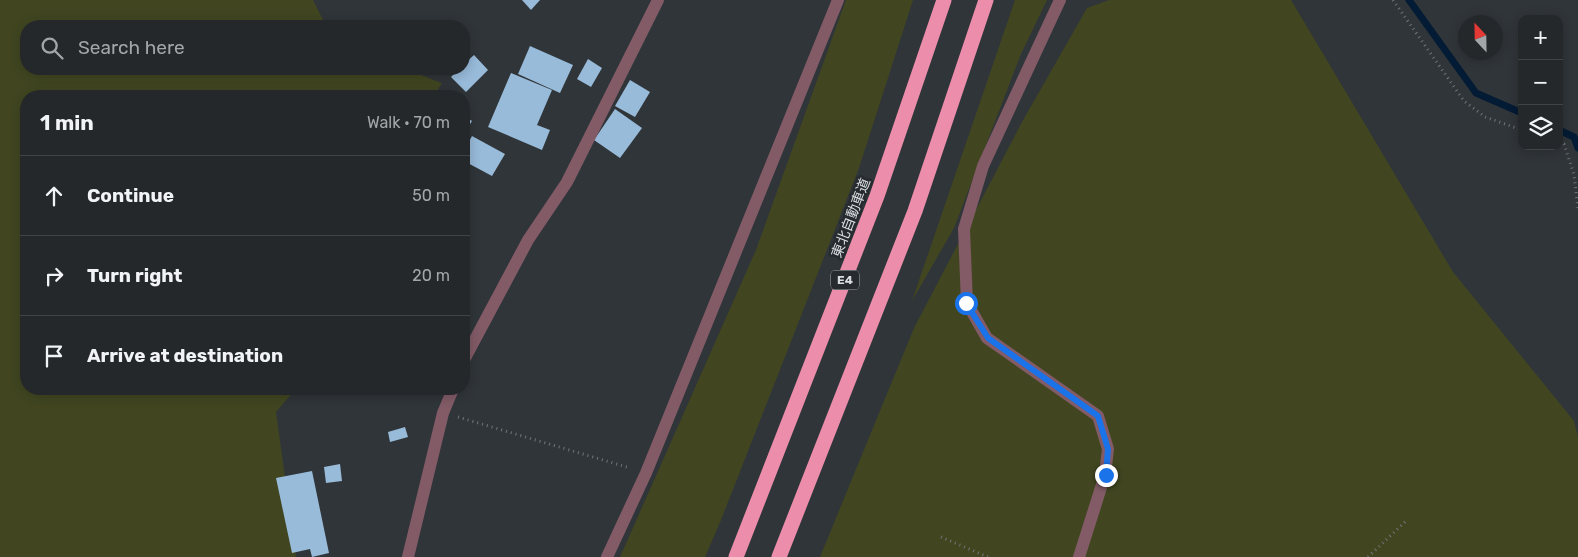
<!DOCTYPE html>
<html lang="en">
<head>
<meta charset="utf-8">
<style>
	body { margin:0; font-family:Rubik,"Noto Sans JP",sans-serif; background:#303437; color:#f1f3f6 }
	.controls { position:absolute; right:15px; top:15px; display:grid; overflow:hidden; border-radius:10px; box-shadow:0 2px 12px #0003 }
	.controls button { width:45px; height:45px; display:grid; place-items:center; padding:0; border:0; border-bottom:1px solid #414447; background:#24282b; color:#f1f3f6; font:25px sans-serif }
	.compass { position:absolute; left:1458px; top:15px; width:45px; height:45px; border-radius:50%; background:#24282b; box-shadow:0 2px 12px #0003; rotate:338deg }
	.stop { position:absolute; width:15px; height:15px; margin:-11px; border:4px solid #1a73e8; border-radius:50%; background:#fff }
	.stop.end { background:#1a73e8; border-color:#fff; box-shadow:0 1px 5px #0008 }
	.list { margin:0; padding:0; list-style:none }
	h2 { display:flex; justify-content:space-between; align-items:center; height:65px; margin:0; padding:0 20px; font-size:21px }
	h2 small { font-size:16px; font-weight:400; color:#a3a6a9 }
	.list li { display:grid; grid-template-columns:32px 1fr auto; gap:15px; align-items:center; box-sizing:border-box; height:80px; padding:0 20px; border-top:1px solid #414447 }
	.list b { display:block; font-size:19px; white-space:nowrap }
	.list em { font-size:16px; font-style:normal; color:#a3a6a9 }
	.icon { flex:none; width:28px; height:28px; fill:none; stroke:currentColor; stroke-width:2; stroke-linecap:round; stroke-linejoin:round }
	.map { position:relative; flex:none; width:1578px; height:557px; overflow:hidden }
	.search { position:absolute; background:#24282b; box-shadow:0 2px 12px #0003; left:20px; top:20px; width:450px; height:55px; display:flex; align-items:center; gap:12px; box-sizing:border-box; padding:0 18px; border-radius:20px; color:#a3a6a9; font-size:19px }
	.panel { position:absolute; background:#24282b; box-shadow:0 2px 12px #0003; left:20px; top:90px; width:450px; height:305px; border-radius:20px }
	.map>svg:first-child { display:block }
	.green { fill:#414621 }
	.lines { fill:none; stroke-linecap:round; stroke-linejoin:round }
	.stream { stroke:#031b34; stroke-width:7 }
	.building { fill:#98bbda }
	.path { stroke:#707578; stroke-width:3; stroke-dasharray:1 4; stroke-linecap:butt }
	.minor { stroke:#825b67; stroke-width:12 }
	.motorway { stroke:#ec8eab; stroke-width:15 }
	.route { stroke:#1a73e8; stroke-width:6 }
	.labels { text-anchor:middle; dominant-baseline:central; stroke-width:5; stroke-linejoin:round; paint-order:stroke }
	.shield { fill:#262b2f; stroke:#a5a8ab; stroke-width:1 }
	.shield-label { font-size:12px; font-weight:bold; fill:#dbdee0 }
	.street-label { font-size:14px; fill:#dbdee0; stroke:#262b2f }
</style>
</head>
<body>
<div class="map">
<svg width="1578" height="557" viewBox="0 0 1578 557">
	<rect width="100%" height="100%" fill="#303539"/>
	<g class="green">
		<polygon points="0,0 313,0 326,26 26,26 26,69 405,69 442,83 434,96 26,96 26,389 296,389 276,412 296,557 0,557"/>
		<polygon points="846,0 913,0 859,168 721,520 705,557 620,557 756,250"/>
		<polygon points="1015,0 1047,0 1021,54 954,228 912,301"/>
		<polygon points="1109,0 1291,0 1453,272 1574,421 1578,437 1578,557 820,557 914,328 1022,122 1087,8"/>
	</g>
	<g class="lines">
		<g class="stream">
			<polyline points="1409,0 1476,93 1522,113"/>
			<polyline points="1559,130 1574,137 1578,148"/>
		</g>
	</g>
	<g class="building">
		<polygon points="522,0 540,0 531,10"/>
		<polygon points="530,46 573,65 560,93 518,74"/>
		<polygon points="474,55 488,70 466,92 451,77 459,69 464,69 464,64"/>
		<polygon points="588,59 602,68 591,87 577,79"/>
		<polygon points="511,73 552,90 537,125 550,130 542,150 488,127"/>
		<polygon points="630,80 650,92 635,117 615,106"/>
		<polygon points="615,109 642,128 620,158 594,140"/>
		<polygon points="464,116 472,121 464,134"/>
		<polygon points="472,136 505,154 492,176 464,161 464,151"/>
		<polygon points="405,427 408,437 390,442 388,432"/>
		<polygon points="340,464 342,481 326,483 324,467"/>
		<polygon points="312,471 329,553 312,557 310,549 292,553 276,478"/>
	</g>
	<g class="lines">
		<g class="path">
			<polyline points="1393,0 1464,101 1485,117 1522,130"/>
			<polyline points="1559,143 1564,144 1574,174 1578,209"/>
			<polyline points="458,417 630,468"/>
			<polyline points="941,537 988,557"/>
			<polyline points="1368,557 1407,520"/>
		</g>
		<g class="minor">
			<polyline points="1060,0 983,166 964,229 967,303 987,338 1098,416 1108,449 1105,475 1079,557"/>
			<polyline points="464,360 528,240 567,182 658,0"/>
			<polyline points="408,557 443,413 453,389"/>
			<polyline points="607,557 646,473 838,0"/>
		</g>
		<g class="motorway">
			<polyline points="736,557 877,196 944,0"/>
			<polyline points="779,557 915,211 986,0"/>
		</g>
	</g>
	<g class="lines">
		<polyline class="route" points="966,303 988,338 1098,416 1108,449 1106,475"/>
	</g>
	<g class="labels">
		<rect class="shield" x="831" y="270.5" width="28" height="19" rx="4"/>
		<g class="shield-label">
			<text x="845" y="280">E4</text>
		</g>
		<g class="street-label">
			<text transform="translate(851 218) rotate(-69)">東北自動車道</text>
		</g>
	</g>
</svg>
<div class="controls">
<button>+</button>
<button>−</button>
<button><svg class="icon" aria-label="layers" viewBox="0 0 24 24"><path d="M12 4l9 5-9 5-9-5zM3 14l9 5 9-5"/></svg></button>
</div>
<svg class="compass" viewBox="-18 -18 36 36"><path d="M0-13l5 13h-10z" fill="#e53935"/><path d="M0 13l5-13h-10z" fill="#a3a6a9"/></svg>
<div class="stop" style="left:966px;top:303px"></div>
<div class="stop end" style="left:1106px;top:475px"></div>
<div class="search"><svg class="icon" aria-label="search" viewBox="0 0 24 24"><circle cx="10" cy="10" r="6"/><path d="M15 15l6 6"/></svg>Search here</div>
<section class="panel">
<h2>1 min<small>Walk · 70 m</small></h2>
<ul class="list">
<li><svg class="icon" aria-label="ahead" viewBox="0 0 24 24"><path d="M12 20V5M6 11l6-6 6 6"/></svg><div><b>Continue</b></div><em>50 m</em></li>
<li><svg class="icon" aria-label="right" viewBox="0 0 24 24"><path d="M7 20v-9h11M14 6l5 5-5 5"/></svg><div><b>Turn right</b></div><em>20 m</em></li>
<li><svg class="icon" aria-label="arrive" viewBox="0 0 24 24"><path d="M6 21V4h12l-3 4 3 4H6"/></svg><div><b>Arrive at destination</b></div></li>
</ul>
</section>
</div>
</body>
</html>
